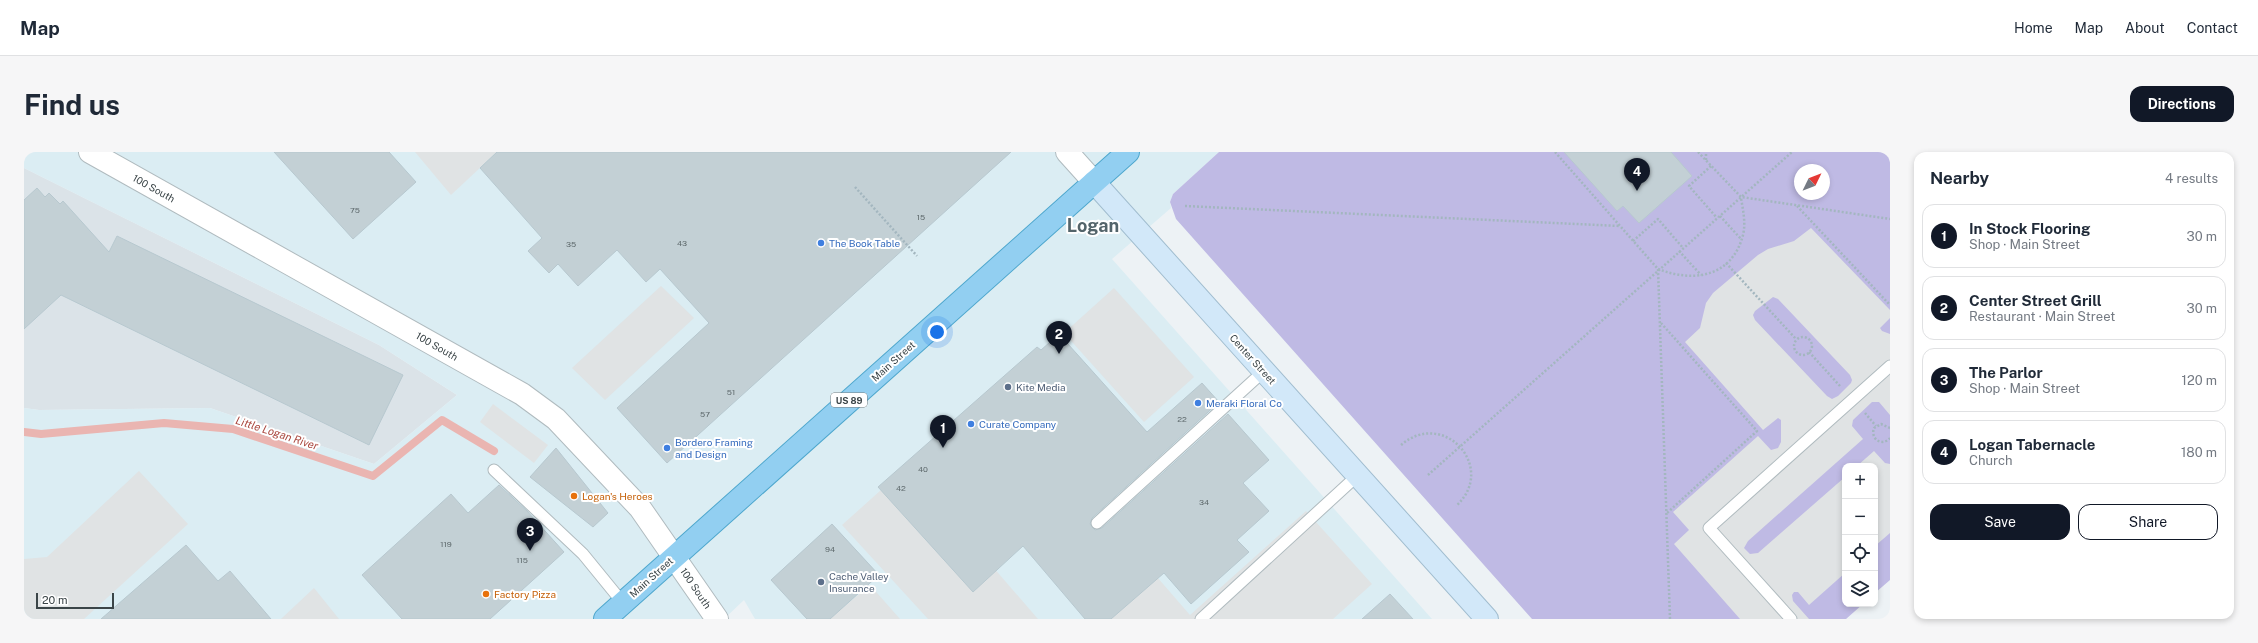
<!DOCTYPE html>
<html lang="en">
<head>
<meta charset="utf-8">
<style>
	body { margin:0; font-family:"Public Sans",sans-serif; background:#f6f6f7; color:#1f2937 }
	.controls { position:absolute; right:12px; bottom:12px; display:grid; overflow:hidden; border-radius:8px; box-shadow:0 2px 6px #0003 }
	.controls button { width:36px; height:36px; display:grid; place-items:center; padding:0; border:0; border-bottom:1px solid #e0e1e3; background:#fff; color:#1f2937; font:20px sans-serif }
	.compass { position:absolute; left:1770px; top:12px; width:36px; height:36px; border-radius:50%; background:#fff; box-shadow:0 2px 6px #0003; rotate:47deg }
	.scale { position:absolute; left:12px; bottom:10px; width:78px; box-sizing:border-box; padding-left:4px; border:2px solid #3b4548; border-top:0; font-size:11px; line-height:14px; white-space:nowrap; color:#3b4548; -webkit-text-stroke:3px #fff; paint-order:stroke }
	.you { position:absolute; left:913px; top:180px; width:14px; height:14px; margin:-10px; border:3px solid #fff; border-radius:50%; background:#1a73e8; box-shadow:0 0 0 6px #1a73e833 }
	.badge { display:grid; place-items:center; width:26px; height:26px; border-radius:50%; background:#111827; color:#fff; font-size:13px; font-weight:700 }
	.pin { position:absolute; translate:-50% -33px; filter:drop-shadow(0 1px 2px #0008) }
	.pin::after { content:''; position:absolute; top:21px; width:14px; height:12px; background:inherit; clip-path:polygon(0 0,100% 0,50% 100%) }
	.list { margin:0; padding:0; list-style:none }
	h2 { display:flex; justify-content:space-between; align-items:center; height:52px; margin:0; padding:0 16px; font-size:17px }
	h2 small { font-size:13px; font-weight:400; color:#747a83 }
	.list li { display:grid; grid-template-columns:26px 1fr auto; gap:12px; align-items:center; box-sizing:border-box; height:64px; margin:0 8px 8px; padding:0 8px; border:1px solid #e0e1e3; border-radius:12px }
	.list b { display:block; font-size:15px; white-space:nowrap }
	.list p { margin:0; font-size:13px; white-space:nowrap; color:#747a83 }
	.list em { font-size:13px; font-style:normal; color:#747a83 }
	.actions { display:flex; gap:8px; padding:12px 16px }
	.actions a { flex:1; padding:9px 0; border:1px solid #111827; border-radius:12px; text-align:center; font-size:14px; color:#111827 }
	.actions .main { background:#111827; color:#fff }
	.icon { flex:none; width:22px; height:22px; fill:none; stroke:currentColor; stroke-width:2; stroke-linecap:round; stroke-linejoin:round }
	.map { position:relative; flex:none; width:1866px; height:467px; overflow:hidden; border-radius:12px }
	header { display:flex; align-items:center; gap:24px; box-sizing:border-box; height:56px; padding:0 20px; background:#fff; border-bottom:1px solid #e0e1e3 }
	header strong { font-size:19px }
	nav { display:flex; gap:22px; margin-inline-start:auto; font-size:14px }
	.intro { display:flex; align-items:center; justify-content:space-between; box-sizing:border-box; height:96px; padding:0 24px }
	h1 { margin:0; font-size:28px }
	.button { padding:10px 18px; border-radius:12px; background:#111827; color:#fff; font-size:14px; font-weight:700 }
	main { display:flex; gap:24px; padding:0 24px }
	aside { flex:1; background:#fff; border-radius:12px; box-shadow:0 2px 6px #0003 }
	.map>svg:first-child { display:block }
	.residential { fill:#dbe3e8 }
	.commercial { fill:#dbedf3 }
	.green { fill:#bfbae4; fill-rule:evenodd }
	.parking { fill:#e0e3e4; fill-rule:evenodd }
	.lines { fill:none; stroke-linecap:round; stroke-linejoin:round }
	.stream { stroke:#eab5b1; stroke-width:8 }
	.building { fill:#c3d0d5; stroke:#b7c8cf }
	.service-casing { stroke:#b0bbbf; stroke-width:13 }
	.minor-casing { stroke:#b0bbbf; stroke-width:24 }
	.tertiary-casing { stroke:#b0bbbf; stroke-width:24 }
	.secondary-casing { stroke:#a1bdcf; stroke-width:24 }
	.trunk-casing { stroke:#4ea7cd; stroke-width:24 }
	.path { stroke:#a3b6bf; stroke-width:2.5; stroke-dasharray:2 2; stroke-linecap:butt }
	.service { stroke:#fff; stroke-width:11 }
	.minor { stroke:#fff; stroke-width:22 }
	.tertiary { stroke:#fff; stroke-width:22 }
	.secondary { stroke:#d2e8f9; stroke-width:22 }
	.trunk { stroke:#92cff1; stroke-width:22 }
	.shop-dot { fill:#3f7fe0; stroke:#fff; stroke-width:1.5 }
	.service-dot { fill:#5c6f8a; stroke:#fff; stroke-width:1.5 }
	.food-dot { fill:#e8710a; stroke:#fff; stroke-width:1.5 }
	.labels { text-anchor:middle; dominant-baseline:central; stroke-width:4; stroke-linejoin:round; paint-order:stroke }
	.number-label { font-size:8px; fill:#5d686b }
	.shield { fill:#fff; stroke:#767d7f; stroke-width:1 }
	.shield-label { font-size:9px; font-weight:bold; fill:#3b4548 }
	.street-label { font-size:10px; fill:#3b4548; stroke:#fff }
	.shop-label { font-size:10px; fill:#366cbe; stroke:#fff; text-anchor:start }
	.service-label { font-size:10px; fill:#4e5e75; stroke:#fff; text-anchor:start }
	.food-label { font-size:10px; fill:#c56008; stroke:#fff; text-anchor:start }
	.water-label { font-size:11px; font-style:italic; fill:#aa483f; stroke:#fff }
	.town-label { font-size:18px; font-weight:bold; fill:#53646a; stroke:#fff }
</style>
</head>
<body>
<header>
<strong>Map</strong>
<nav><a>Home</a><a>Map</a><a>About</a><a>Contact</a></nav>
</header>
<div class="intro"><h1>Find us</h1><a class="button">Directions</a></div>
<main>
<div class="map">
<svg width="1866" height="467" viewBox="0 0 1866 467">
	<rect width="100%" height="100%" fill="#edf2f5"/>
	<polygon class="residential" points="0,16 355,193 433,243 350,312 186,256 15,258 0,256"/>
	<polygon class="commercial" points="0,0 1195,0 1149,42 1146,50 1147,56 1088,107 1408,467 731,467 720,448 700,467 0,467 0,256 15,258 186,256 350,312 433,243 355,193 0,16"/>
	<path class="green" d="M1195,0H1866V428L1851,441V314H1821V452H1839L1822,467H1508L1152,67L1146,50L1149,42ZM1776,18H1800V42H1776Z"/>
	<g class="parking">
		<polygon points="391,0 473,0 427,43"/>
		<path d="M1787,76L1866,158V166L1856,176L1858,179L1866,182V263L1855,250H1848L1829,268L1828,274L1839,287L1724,389L1720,396L1726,402L1734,401L1821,325V421L1785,453L1774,440H1770L1768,443L1769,449L1785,467H1716L1650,392L1665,378L1649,360L1734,284L1747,298L1754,296L1757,290V268L1754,266L1739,278L1661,190L1676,176L1682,151L1689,141L1734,103L1744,97L1770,89ZM1749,145L1754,147L1826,223L1828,228L1827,231L1814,244L1808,247L1803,244L1731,168L1729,163L1731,159Z"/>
		<polygon points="637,134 670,166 581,248 548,216"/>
		<polygon points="1090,136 1170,225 1120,270 1040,181"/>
		<polygon points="469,252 524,293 510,311 456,270"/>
		<polygon points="1850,299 1861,311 1866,312 1866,381 1851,394 1851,314 1833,314"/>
		<polygon points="115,319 164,372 60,467 0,467 0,407 23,405"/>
		<polygon points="857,338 969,415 1014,467 904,467 818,373"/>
		<polygon points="1282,359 1348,432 1309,467 1086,467 1133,425 1166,463"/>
		<polygon points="846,433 876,467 805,467"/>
		<polygon points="290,436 315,467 257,467"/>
	</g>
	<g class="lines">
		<polyline class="stream" points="0,280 17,282 140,271 209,277 349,324 418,268 470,299"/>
	</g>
	<g class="building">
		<polygon points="250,0 365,0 392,30 329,87"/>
		<polygon points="473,0 987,0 643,311 593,256 685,171 636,117 622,130 593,98 554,134 534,112 525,121 504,99 518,86 456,16"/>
		<polygon points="1540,0 1647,0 1668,24 1615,71 1599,54 1593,59"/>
		<polygon points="13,36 21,45 25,41 36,52 39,49 85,100 93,84 379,223 345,293 37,143 0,177 0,48"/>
		<polygon points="1035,182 1123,280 1178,231 1195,250 1068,366 1066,372 1071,378 1078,376 1204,262 1245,308 1219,331 1245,359 1213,388 1225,400 1167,452 1140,421 1087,467 1061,467 999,394 949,440 854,335 1013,195 1017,198"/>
		<polygon points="532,296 584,361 569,375 506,325"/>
		<polygon points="475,333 503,359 540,400 466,467 378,467 338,423 427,342 444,361"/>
		<polygon points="808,372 855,423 806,467 783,467 747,428"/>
		<polygon points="162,393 194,429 206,419 247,467 77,467"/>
		<polygon points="1366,442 1389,467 1338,467"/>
	</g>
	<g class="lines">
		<defs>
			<g id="service">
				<polyline points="470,318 559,402 599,451"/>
				<polyline points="1073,371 1240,219"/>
				<polyline points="1177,467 1334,323"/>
				<polyline points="1767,467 1685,376 1866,214"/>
			</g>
			<polyline id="minor" points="66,0 498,242 532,267 616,356 693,467"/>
			<polyline id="tertiary" points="1043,0 1070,30"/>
			<polyline id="secondary" points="1070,30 1463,467"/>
			<polyline id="trunk" points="581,467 1104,0"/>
		</defs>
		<use href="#service" class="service-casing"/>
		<use href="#minor" class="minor-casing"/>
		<use href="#tertiary" class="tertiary-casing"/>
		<use href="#secondary" class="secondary-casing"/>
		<use href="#trunk" class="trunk-casing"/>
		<g class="path">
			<polyline points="1531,0 1634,117 1646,467"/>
			<polyline points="1674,0 1717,45 1866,67"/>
			<polyline points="1682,8 1682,0"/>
			<polyline points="1687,14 1665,34 1693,66"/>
			<polyline points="831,35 893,104"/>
			<polyline points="1161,54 1596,74"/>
			<polyline points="1773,54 1866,153"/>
			<polyline points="1696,64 1717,87"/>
			<polyline points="1609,89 1634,67 1659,96"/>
			<polyline points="1655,99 1677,123"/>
			<polyline points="1702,111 1772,187"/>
			<path d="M1634,117C1670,131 1708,125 1719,83C1722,71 1719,58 1717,46"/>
			<polyline points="1637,171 1733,279 1643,361"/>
			<circle cx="1779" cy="194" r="9"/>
			<polyline points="1785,200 1816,234"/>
			<polyline points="1841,261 1852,274"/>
			<path d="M1866,276L1857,272L1850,276C1846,287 1858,295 1866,286"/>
			<path d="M1377,293C1420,256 1474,316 1432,354"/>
			<polyline points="1404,323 1768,0"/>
		</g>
		<use href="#service" class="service"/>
		<use href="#minor" class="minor"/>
		<use href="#tertiary" class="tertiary"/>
		<use href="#secondary" class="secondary"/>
		<use href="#trunk" class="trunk"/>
	</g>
	<g class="shop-dot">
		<circle cx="797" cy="91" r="4"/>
		<circle cx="1174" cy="251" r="4"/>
		<circle cx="947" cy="272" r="4"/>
		<circle cx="643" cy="296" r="4"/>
	</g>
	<g class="service-dot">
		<circle cx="984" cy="235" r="4"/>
		<circle cx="797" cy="430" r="4"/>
	</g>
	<g class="food-dot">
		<circle cx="550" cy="344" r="4"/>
		<circle cx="462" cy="442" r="4"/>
	</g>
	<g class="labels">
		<g class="number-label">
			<text x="331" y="58">75</text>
			<text x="897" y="65">15</text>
			<text x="658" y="91">43</text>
			<text x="547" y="92">35</text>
			<text x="707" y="240">51</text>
			<text x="681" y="262">57</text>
			<text x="1158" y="267">22</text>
			<text x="899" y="317">40</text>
			<text x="877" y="336">42</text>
			<text x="1180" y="350">34</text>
			<text x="422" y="392">119</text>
			<text x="806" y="397">94</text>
			<text x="498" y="408">115</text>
		</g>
		<rect class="shield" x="807" y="241" width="36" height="14" rx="3"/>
		<g class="shield-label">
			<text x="825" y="248">US 89</text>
		</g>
		<g class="street-label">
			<text transform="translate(130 36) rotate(29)">100 South</text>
			<text transform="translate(413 194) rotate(30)">100 South</text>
			<text transform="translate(1229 207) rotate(48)">Center Street</text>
			<text transform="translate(869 209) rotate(-42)">Main Street</text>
			<text transform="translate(627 425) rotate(-42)">Main Street</text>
			<text transform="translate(672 436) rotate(56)">100 South</text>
		</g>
		<g class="shop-label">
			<text x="805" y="91">The Book Table</text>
			<text x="1182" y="251">Meraki Floral Co</text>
			<text x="955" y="272">Curate Company</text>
			<text x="651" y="290">Bordero Framing<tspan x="651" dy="12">and Design</tspan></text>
		</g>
		<g class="service-label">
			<text x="992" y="235">Kite Media</text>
			<text x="805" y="424">Cache Valley<tspan x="805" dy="12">Insurance</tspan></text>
		</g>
		<g class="food-label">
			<text x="558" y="344">Logan's Heroes</text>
			<text x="470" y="442">Factory Pizza</text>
		</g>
		<g class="water-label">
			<text transform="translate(253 281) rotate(18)">Little Logan River</text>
		</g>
		<g class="town-label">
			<text x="1069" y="73">Logan</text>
		</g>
	</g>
</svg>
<div class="controls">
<button>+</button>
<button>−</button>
<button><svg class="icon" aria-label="locate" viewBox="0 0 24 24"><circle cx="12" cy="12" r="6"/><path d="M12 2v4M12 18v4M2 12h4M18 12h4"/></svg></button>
<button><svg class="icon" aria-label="layers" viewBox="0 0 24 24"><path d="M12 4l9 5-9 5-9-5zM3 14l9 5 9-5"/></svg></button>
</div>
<svg class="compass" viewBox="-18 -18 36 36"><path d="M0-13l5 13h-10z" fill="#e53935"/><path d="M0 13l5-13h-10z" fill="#747a83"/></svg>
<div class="scale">20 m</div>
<div class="you"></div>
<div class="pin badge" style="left:919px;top:296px">1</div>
<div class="pin badge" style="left:1035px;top:202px">2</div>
<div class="pin badge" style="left:506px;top:399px">3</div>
<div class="pin badge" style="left:1613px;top:39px">4</div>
</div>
<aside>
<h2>Nearby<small>4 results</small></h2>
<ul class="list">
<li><span class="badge">1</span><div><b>In Stock Flooring</b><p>Shop · Main Street</p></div><em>30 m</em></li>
<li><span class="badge">2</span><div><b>Center Street Grill</b><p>Restaurant · Main Street</p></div><em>30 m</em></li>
<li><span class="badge">3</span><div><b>The Parlor</b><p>Shop · Main Street</p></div><em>120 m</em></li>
<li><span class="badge">4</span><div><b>Logan Tabernacle</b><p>Church</p></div><em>180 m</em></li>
</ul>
<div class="actions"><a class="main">Save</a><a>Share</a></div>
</aside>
</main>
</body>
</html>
